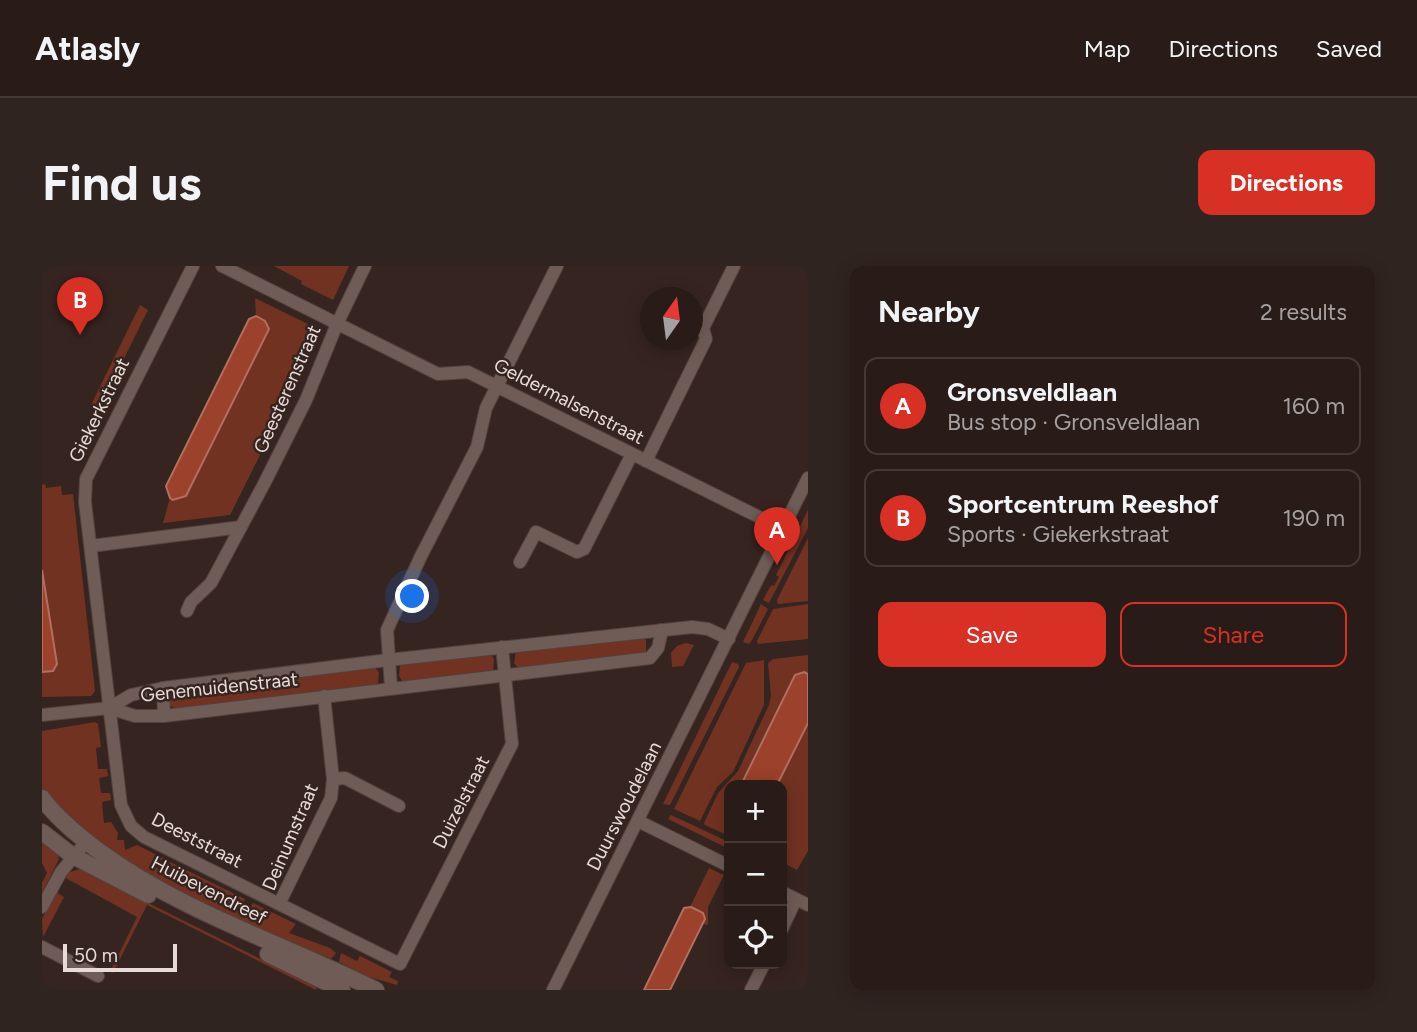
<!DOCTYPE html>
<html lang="en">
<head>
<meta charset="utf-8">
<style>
	body { margin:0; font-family:Figtree,sans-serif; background:#302421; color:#f1f3f6 }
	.controls { position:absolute; right:21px; bottom:21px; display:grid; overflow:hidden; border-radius:14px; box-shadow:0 4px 18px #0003 }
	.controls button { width:63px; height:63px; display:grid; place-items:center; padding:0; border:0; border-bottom:2px solid #443937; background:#281b18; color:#f1f3f6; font:35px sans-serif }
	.compass { position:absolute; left:598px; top:21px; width:63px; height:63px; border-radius:50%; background:#281b18; box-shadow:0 4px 18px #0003; rotate:14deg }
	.scale { position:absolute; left:21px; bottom:18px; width:114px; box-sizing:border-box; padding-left:7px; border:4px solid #e7dad7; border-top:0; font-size:19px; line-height:24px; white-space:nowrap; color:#e7dad7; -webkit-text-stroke:5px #362420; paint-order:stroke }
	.you { position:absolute; left:371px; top:331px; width:24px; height:24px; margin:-18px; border:5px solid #fff; border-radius:50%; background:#1a73e8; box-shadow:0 0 0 10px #1a73e833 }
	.badge { display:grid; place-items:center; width:46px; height:46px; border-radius:50%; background:#d93025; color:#fff; font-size:23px; font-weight:700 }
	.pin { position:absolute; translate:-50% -58px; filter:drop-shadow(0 2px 4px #0008) }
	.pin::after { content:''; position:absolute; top:37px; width:24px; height:21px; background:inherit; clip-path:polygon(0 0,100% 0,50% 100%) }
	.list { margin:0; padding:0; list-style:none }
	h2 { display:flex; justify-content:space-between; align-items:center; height:91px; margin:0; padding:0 28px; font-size:30px }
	h2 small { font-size:23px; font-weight:400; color:#a5a1a2 }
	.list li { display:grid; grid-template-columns:46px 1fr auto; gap:21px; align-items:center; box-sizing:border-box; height:98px; margin:0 14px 14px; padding:0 14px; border:2px solid #443937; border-radius:14px }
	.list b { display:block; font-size:26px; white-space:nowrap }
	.list p { margin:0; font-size:23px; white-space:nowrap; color:#a5a1a2 }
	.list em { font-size:23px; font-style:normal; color:#a5a1a2 }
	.actions { display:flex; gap:14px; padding:21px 28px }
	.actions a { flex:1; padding:16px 0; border:2px solid #d93025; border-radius:14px; text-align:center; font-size:24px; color:#d93025 }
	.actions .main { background:#d93025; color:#fff }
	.icon { flex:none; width:38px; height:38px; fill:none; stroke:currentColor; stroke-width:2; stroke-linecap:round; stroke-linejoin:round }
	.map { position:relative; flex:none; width:766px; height:724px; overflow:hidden; border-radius:14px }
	header { display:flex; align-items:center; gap:42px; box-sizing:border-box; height:98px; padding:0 35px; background:#281b18; border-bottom:2px solid #443937 }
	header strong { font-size:33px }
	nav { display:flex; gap:38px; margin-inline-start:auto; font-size:24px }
	.intro { display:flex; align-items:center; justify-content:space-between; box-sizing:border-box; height:168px; padding:0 42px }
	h1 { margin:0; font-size:49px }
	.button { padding:18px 32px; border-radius:14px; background:#d93025; color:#fff; font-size:24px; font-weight:700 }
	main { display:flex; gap:42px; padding:0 42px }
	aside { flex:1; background:#281b18; border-radius:14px; box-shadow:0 4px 18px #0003 }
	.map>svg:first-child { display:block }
	.green { fill:#723222 }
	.water { fill:#9b412c; stroke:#b26f5f; stroke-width:2 }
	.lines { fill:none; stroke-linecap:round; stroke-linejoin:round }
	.minor-casing { stroke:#52423f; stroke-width:14 }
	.tertiary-casing { stroke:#52423f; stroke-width:18 }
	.minor { stroke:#705c56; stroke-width:12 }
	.tertiary { stroke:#705c56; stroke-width:16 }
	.labels { text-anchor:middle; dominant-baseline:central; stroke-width:5; stroke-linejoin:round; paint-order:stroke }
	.street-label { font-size:19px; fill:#e7dad7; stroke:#362420 }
</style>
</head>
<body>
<header>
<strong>Atlasly</strong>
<nav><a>Map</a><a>Directions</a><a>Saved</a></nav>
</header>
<div class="intro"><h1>Find us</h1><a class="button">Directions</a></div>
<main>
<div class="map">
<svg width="766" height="724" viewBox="0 0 766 724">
	<rect width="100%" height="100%" fill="#362420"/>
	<g class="green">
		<polygon points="232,0 307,0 291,34 259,18 260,15"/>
		<polygon points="213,32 280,65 188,249 121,257 128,232 131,234 144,230 227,63 223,55 214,51"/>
		<polygon points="98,39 106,44 57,143 49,139"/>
		<polygon points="3,218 4,222 19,220 20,229 31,228 53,425 49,430 0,431 0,406 11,405 15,398 0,304 0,219"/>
		<polygon points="766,244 766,262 727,337 721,334 729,319 732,320 737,311 734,309"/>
		<polygon points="766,272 766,335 736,338 735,334"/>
		<polygon points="719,338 726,343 710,374 707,378 701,376"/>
		<polygon points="766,338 766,373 716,378 715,375 731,343"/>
		<polygon points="601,371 604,374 604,387 476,402 472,397 474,385"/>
		<polygon points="644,377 652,379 641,400 630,401 629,387 635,380"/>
		<polygon points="449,388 452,393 451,405 361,416 357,410 358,398"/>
		<polygon points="766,389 766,408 762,407 753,410 699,519 687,519 687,570 663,559 662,557 676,527 696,505 727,439 729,430 726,397 731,393"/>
		<polygon points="722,394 722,439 691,506 675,521 658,555 632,543 704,397"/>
		<polygon points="690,396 696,398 697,401 628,539 621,538"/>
		<polygon points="331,400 337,406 336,417 333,419 134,443 127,439 128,424"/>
		<polygon points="53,456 56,458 59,481 54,482 56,503 65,503 66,510 57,512 59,527 68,527 69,534 60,536 62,557 69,556 76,567 75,574 82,574 83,584 95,579 121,592 113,601 124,606 128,596 203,633 198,643 205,648 211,637 254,658 247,667 288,682 294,687 289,693 285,691 283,695 252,683 78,596 12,537 0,522 0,465"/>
		<polygon points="766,457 766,585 755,604 740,596 740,519 735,519"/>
		<polygon points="629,549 687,576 687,583 626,553"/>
		<polygon points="0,576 16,589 17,593 0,627 0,617 5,607 0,597"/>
		<polygon points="667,602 682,609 666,641 666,659 661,658 663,653 661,647 648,641"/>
		<polygon points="38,603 275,721 274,724 105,639 71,707 68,706 95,651 22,611 24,607"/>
		<polygon points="14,626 22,631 1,671 0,653"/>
		<polygon points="299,687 315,695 318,690 350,706 347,711 356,715 355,719 327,711 297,696"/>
	</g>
	<g class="water">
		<polygon points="214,50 223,55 227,63 144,230 131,234 128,232 124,220 207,53"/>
		<polygon points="0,304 15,398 11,405 0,406"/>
		<polygon points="762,406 766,408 766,457 735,519 699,519 753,409"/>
		<polygon points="649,641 661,647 663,653 628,724 602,724 642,642"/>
	</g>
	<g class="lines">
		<defs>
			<g id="minor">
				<polyline points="151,0 44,213 43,236 79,539 89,560 102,571 358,698 470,478 460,381"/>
				<polyline points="180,0 396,108 426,106 741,263"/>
				<polyline points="604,195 664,73 661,62 692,0"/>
				<polyline points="49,280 199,261"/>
				<polyline points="478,296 494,266 535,286 542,283 590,188"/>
				<polyline points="145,345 149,336 169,317 223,216 264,134 295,58 323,0"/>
				<polyline points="349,421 345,364 378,292 435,181 444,142 515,0"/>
				<polyline points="121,422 122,450"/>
				<polyline points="67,442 93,450 122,450 608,392 616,382 620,364"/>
				<polyline points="0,449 67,442 89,429 121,422 346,394 650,361 666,363 687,373"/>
				<polyline points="291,513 303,512 357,540"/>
				<polyline points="596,555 687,600"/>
				<polyline points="740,626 766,639"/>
				<polyline points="238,636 289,532 291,513 282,430"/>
				<polyline points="0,641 19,606 44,576"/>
				<polyline points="740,663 754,633"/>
				<polyline points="0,681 56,710"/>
				<polyline points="511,724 766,212"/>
				<polyline points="709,724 722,698"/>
			</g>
			<g id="tertiary">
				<path d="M0,532C15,553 38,571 58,586C142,647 242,678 334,724"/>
				<polyline points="0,566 31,590 106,629"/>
				<polyline points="226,688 300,724"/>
			</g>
		</defs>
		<use href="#minor" class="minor-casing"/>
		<use href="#tertiary" class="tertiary-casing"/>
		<use href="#minor" class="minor"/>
		<use href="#tertiary" class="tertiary"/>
	</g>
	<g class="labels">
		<g class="street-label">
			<text transform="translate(245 123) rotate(-66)">Geesterenstraat</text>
			<text transform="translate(527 135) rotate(27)">Geldermalsenstraat</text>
			<text transform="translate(57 144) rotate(-64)">Giekerkstraat</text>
			<text transform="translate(177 421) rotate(-6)">Genemuidenstraat</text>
			<text transform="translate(419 536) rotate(-63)">Duizelstraat</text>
			<text transform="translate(582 540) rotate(-63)">Duurswoudelaan</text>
			<text transform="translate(248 571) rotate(-67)">Deinumstraat</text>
			<text transform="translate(155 574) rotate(27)">Deeststraat</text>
			<text transform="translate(167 624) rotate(27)">Huibevendreef</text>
		</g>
	</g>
</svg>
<div class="controls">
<button>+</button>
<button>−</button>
<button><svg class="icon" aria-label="locate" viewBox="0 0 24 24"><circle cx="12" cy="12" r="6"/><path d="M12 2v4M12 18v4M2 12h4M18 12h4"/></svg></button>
</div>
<svg class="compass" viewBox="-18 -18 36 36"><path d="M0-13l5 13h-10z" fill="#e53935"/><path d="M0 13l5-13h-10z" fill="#a5a1a2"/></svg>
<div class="scale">50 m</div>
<div class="you"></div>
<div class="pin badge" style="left:735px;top:299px">A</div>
<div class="pin badge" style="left:38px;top:69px">B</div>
</div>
<aside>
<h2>Nearby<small>2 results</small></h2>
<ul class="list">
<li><span class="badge">A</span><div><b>Gronsveldlaan</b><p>Bus stop · Gronsveldlaan</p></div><em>160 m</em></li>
<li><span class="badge">B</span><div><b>Sportcentrum Reeshof</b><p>Sports · Giekerkstraat</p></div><em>190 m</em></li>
</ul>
<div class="actions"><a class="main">Save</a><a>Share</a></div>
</aside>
</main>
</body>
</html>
